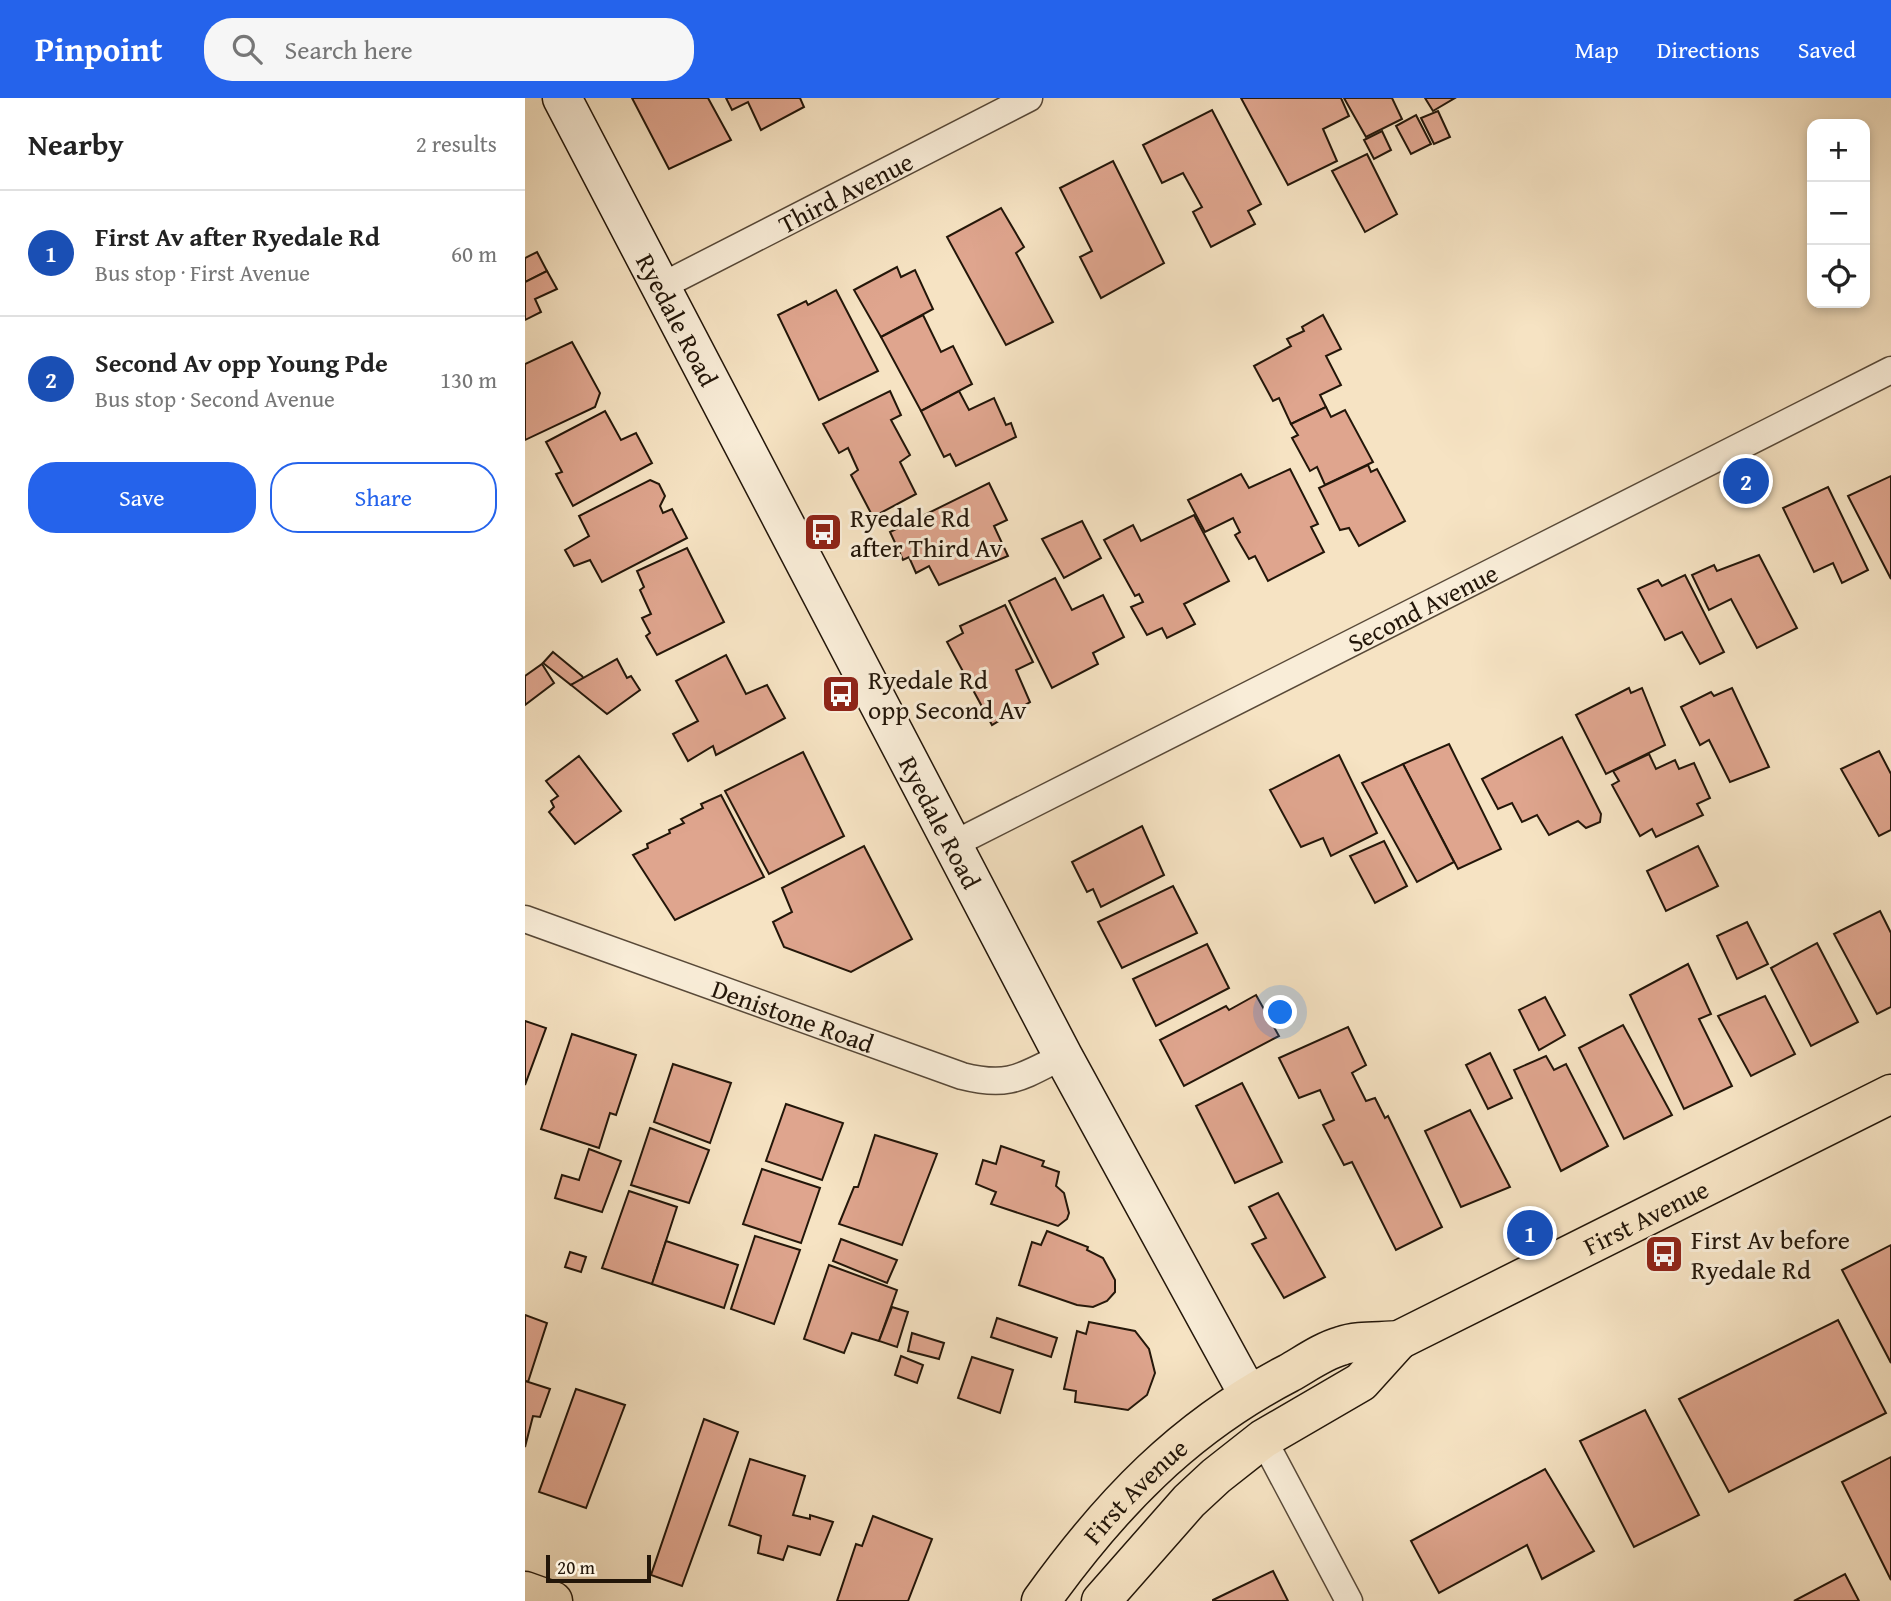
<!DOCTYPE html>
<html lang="en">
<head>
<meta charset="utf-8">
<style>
	body { margin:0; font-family:"Gentium Book Plus",serif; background:#f6f6f6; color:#222 }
	.controls { position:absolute; right:21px; top:21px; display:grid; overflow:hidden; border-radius:14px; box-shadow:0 4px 10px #0003 }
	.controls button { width:63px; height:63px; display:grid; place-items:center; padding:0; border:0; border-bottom:2px solid #e0e0e0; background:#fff; color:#222; font:35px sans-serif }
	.scale { position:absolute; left:21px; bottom:18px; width:105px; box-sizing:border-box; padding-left:7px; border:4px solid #231609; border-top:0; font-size:19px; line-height:24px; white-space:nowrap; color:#231609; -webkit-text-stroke:5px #f9edd8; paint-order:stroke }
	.you { position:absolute; left:756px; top:915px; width:24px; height:24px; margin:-18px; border:5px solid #fff; border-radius:50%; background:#1a73e8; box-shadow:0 0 0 10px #1a73e833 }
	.badge { display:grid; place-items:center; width:46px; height:46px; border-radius:50%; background:#2563eb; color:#fff; font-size:23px; font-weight:700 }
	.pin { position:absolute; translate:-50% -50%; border:4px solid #fff; box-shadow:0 2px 7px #0006 }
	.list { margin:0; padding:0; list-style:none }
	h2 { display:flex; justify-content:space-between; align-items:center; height:91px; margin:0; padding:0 28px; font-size:30px }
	h2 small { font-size:23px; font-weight:400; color:#767676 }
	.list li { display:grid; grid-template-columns:46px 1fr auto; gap:21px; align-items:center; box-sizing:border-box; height:126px; padding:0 28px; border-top:2px solid #e0e0e0 }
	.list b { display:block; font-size:26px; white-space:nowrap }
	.list p { margin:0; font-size:23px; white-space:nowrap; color:#767676 }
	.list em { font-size:23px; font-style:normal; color:#767676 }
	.actions { display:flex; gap:14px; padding:21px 28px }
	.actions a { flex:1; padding:16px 0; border:2px solid #2563eb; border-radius:28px; text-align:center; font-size:24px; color:#2563eb }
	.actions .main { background:#2563eb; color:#fff }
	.icon { flex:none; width:38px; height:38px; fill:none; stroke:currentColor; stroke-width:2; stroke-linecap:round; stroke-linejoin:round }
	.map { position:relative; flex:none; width:1366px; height:1503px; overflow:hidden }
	header { display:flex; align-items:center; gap:42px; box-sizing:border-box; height:98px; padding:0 35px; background:#2563eb; color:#fff }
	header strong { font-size:33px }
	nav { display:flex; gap:38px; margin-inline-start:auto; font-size:24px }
	.search { width:490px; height:63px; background:#f6f6f6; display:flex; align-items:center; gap:18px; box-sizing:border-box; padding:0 24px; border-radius:28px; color:#767676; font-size:26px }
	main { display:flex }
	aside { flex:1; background:#fff }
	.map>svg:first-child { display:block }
	.building { fill:#dfa58e; stroke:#231609; stroke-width:2 }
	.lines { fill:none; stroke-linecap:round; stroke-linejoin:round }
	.street-casing { stroke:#584938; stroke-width:29 }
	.secondary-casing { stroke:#231609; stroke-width:41 }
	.primary-casing { stroke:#231609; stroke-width:41 }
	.street { stroke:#f9edd8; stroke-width:26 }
	.secondary { stroke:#f9edd8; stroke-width:38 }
	.primary { stroke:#f6e3c3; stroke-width:38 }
	.labels { text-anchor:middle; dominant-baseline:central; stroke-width:6; stroke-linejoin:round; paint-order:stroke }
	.street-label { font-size:26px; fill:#231609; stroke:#f9edd8 }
	.poi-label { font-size:26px; fill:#231609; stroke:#f9edd8; text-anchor:start }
</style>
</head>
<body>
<header>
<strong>Pinpoint</strong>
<div class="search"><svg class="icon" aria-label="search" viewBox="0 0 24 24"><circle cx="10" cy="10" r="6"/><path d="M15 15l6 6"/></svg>Search here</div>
<nav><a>Map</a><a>Directions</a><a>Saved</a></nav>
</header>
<main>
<aside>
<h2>Nearby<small>2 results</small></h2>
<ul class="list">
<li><span class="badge" style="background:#1a4fb4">1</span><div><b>First Av after Ryedale Rd</b><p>Bus stop · First Avenue</p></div><em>60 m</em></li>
<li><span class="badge" style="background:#1a4fb4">2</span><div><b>Second Av opp Young Pde</b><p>Bus stop · Second Avenue</p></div><em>130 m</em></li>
</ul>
<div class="actions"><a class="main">Save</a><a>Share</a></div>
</aside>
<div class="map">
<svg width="1366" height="1503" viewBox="0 0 1366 1503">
	<rect width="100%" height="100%" fill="#f6e3c3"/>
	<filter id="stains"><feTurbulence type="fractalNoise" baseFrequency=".00286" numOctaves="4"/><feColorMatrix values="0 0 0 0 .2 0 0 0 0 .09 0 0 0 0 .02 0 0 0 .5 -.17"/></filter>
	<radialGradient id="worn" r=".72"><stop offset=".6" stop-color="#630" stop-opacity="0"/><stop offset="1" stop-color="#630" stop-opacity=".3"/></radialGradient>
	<g class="building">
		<polygon points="107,0 183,0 206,42 144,71"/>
		<polygon points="201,0 275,0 279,9 236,32 223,4 207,12"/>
		<polygon points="716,0 816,0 824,18 798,31 812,63 763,87"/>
		<polygon points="819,0 867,0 877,21 841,39"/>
		<polygon points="900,0 930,0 908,13"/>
		<polygon points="687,12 736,106 723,113 730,126 686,149 668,114 677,109 658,75 637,85 618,47"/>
		<polygon points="913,13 925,39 909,46 896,20"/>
		<polygon points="891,17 906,46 886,56 871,28"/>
		<polygon points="857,33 866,52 849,61 839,42"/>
		<polygon points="842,56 872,116 840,134 807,73"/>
		<polygon points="588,63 639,165 576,200 555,159 567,153 535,90"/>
		<polygon points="476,110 499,149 491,155 528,224 481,247 422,139"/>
		<polygon points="12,154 22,173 0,184 0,160"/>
		<polygon points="372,169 376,179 390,172 408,211 356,239 329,192"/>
		<polygon points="22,173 32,191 10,201 16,214 0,222 0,184"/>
		<polygon points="311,192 353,273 294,302 253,217 281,203 283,207"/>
		<polygon points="398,217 416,254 428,248 447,286 396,313 356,239"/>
		<polygon points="798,217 816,251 801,258 816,287 795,297 801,309 766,326 754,300 748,303 729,268 766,248 762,241 779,233 777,229"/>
		<polygon points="47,244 75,295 70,309 0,342 0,266"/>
		<polygon points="365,293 376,317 366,322 385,357 375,364 391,396 348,419 326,377 333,372 323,350 314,355 298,326"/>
		<polygon points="434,293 444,312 469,300 481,327 486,325 491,339 431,368 425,356 419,359 396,313"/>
		<polygon points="801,309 806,319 820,312 848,364 800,387 792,369 785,373 767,340 773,337 766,326"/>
		<polygon points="80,313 96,342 111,335 127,365 48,408 31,376 37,374 21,344"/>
		<polygon points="843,367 846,374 852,371 880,423 834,448 824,430 815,432 794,390"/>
		<polygon points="765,371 793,426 786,429 799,454 743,483 730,458 724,461 710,437 715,434 708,420 680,434 663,402 716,376 724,390"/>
		<polygon points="1366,378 1366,481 1323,398"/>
		<polygon points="125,382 134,386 140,398 135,408 138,415 147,411 162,440 77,484 65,462 49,468 40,452 64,438 54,418"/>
		<polygon points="464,385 482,422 469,428 483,458 414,487 404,468 391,475 384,459 378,462 365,434"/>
		<polygon points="1303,389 1343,472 1317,485 1308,465 1289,474 1258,410"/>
		<polygon points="669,417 704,483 659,506 670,526 642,540 637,530 622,537 606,509 618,504 614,496 610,498 579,442 608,427 616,443"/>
		<polygon points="557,423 576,460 539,480 517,441"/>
		<polygon points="162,450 199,524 132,557 121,538 125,535 117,520 126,516 115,492 119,489 112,473"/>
		<polygon points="1234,457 1272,530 1232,550 1206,501 1184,512 1167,477 1189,467 1192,473"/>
		<polygon points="1160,477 1199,554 1175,566 1157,534 1140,542 1113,491 1133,482 1137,488"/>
		<polygon points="530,480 547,512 578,497 599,539 568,555 573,566 527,590 484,503"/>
		<polygon points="480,507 508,564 491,572 505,604 467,627 422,544 438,535 435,528"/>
		<polygon points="28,554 57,578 59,581 46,587 18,565"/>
		<polygon points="201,557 221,596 242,587 260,620 191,657 188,648 163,663 148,636 173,623 151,583"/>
		<polygon points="92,561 102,580 106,578 115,592 82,616 46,587"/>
		<polygon points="17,566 29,585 0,607 0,578"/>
		<polygon points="1104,590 1106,595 1117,590 1140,647 1081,676 1051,617"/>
		<polygon points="1207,590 1244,669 1205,684 1184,642 1175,647 1156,609 1186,594 1189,598"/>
		<polygon points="1037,639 1076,716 1075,724 1061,730 1053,723 1024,737 1012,717 997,724 987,705 973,711 957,681"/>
		<polygon points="924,646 976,751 933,771 878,666"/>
		<polygon points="1354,653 1366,676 1366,732 1354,738 1316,671"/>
		<polygon points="278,654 319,738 244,776 200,693"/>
		<polygon points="1124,656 1131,671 1150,662 1154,671 1169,665 1185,700 1172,706 1178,717 1131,739 1127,731 1115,738 1087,687 1094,683 1088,673"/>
		<polygon points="814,657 852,735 806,758 798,740 776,749 745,692"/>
		<polygon points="54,658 96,713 50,746 24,714 29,709 26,703 33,698 21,683"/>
		<polygon points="878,666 929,764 892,784 837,685"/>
		<polygon points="196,697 239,779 150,822 108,757 123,750 122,746 145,735 144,732 159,725 156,721 178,710 176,706"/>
		<polygon points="617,728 639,777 576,809 568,791 562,794 547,764"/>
		<polygon points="859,743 882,788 850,805 825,758"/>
		<polygon points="339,748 387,841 326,874 259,849 248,824 267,814 257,790"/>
		<polygon points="1173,748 1193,788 1141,813 1122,773"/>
		<polygon points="648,788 672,835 597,870 573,824"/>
		<polygon points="1355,813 1366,835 1366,909 1352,916 1309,836"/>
		<polygon points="1222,824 1243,866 1212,881 1192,838"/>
		<polygon points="1292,845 1333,924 1286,948 1246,870"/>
		<polygon points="682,846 704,890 631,928 608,881"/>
		<polygon points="1163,866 1186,916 1174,921 1207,988 1159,1011 1105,897"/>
		<polygon points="731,897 754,938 659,988 635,942 701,908 704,912"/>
		<polygon points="1240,898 1270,956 1226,978 1193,918"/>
		<polygon points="1020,899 1040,937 1014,952 994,912"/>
		<polygon points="0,923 21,930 0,987"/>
		<polygon points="1098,927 1147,1017 1099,1041 1054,950"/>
		<polygon points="823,929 841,967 827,975 841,1003 850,1000 860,1020 863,1018 917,1129 871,1152 827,1064 819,1067 798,1027 809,1022 795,992 774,1000 754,960"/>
		<polygon points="47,936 111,957 91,1017 85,1015 74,1050 16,1031"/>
		<polygon points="965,955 987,1000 963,1011 941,967"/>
		<polygon points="1021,958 1029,972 1041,966 1083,1048 1036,1073 989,972"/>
		<polygon points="148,966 206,985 185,1045 129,1024"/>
		<polygon points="717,985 757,1064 710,1085 671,1008"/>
		<polygon points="261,1006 318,1025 297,1082 241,1063"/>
		<polygon points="945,1012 985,1089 936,1109 900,1033"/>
		<polygon points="125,1030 184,1052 164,1105 106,1087"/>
		<polygon points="350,1037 412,1056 377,1147 314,1126 329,1089 333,1089"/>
		<polygon points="476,1048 519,1063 517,1068 534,1074 531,1088 539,1095 544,1115 542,1121 533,1128 466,1106 471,1094 451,1086 458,1062 471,1066"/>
		<polygon points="64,1051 96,1063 77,1114 30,1100 37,1077 54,1082"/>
		<polygon points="237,1071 295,1090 276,1145 218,1126"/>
		<polygon points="104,1093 152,1109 127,1186 77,1170"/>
		<polygon points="753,1095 800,1179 759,1200 727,1146 741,1140 724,1109"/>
		<polygon points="522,1133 563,1149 562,1152 578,1160 590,1182 590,1194 582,1203 568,1209 552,1207 494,1187 507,1144 516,1147"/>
		<polygon points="230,1138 275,1152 249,1226 206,1211"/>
		<polygon points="316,1141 372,1162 362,1185 308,1163"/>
		<polygon points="141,1143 213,1167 199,1210 127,1186"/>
		<polygon points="1366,1147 1366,1265 1317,1172"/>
		<polygon points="45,1154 61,1159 56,1174 40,1169"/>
		<polygon points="304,1167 372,1192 354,1243 327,1235 319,1255 279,1241"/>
		<polygon points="367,1209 383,1214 372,1249 354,1243"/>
		<polygon points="0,1217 22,1225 3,1284 0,1283"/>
		<polygon points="472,1220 532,1240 526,1259 466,1239"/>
		<polygon points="1313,1222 1361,1315 1204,1394 1154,1301"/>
		<polygon points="564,1224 610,1233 624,1251 630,1275 622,1297 603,1312 550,1304 551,1293 539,1291 552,1233 561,1236"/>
		<polygon points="387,1235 419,1245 414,1261 383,1253"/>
		<polygon points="376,1258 398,1267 392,1285 370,1277"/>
		<polygon points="447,1259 488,1272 475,1315 433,1300"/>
		<polygon points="0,1283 25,1291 15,1319 8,1318 0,1349"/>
		<polygon points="51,1291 100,1307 61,1410 14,1394"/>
		<polygon points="1120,1312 1174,1417 1109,1449 1055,1343"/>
		<polygon points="179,1321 213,1334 157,1488 126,1477"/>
		<polygon points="1366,1359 1366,1482 1317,1384"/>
		<polygon points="225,1361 280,1378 268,1417 285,1421 285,1417 308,1424 295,1457 263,1448 258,1462 233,1455 236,1438 204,1427"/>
		<polygon points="1020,1371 1069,1453 1017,1481 1002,1447 914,1495 886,1443"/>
		<polygon points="348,1418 407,1441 383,1503 312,1503 331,1446 337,1448"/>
		<polygon points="748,1473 763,1503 688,1503 688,1502"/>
		<polygon points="1320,1476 1334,1503 1269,1503"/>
	</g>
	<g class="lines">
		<defs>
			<g id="street">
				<path id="s1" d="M137,188L504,0"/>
				<path id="s2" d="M427,747L1366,272"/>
				<path id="s3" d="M0,821L437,978C484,990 496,979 538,958"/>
				<polyline points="738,1341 824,1503"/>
			</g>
			<g id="secondary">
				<path id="s4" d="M37,0L538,958L723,1296"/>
			</g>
			<g id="primary">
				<polyline points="0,1493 28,1503"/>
				<path id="s5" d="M516,1503C585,1407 658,1330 764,1275C780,1266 798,1253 816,1248C833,1242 856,1244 874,1242L1366,996"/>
				<polyline points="576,1503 664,1403 691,1378 738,1341 836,1284 874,1242"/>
			</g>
		</defs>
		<use href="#street" class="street-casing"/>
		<use href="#secondary" class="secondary-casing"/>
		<use href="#primary" class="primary-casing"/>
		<use href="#street" class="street"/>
		<use href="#secondary" class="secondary"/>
		<use href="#primary" class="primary"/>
	</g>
	<defs>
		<symbol id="bus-square" viewBox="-11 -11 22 22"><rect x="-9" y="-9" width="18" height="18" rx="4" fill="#8f2418" stroke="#f9edd8"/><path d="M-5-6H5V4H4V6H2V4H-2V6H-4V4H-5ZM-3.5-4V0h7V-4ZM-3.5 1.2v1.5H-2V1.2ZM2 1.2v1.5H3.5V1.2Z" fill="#fff"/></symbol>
	</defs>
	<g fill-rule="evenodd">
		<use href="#bus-square" x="276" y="412" width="44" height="44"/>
		<use href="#bus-square" x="294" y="574" width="44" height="44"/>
		<use href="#bus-square" x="1117" y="1134" width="44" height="44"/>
	</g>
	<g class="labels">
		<g class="street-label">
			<text stroke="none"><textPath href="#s1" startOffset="206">Third Avenue</textPath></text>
			<text stroke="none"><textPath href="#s4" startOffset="250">Ryedale Road</textPath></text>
			<text stroke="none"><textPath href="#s2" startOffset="527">Second Avenue</textPath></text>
			<text stroke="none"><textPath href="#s4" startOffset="817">Ryedale Road</textPath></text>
			<text stroke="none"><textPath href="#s3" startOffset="285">Denistone Road</textPath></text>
			<text stroke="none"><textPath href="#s5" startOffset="733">First Avenue</textPath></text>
			<text stroke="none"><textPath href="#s5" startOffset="145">First Avenue</textPath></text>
		</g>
		<g class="poi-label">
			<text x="325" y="419">Ryedale Rd<tspan x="325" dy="30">after Third Av</tspan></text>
			<text x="343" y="581">Ryedale Rd<tspan x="343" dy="30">opp Second Av</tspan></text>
			<text x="1166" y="1141">First Av before<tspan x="1166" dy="30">Ryedale Rd</tspan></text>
		</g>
	</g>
	<rect width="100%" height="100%" filter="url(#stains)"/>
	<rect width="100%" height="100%" fill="url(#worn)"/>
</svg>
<div class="controls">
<button>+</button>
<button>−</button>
<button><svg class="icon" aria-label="locate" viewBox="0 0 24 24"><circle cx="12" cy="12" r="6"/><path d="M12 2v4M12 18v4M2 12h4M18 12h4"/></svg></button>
</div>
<div class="scale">20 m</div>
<div class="you"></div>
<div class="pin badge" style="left:1005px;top:1135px;background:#1a4fb4">1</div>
<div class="pin badge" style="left:1221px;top:383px;background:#1a4fb4">2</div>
</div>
</main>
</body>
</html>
